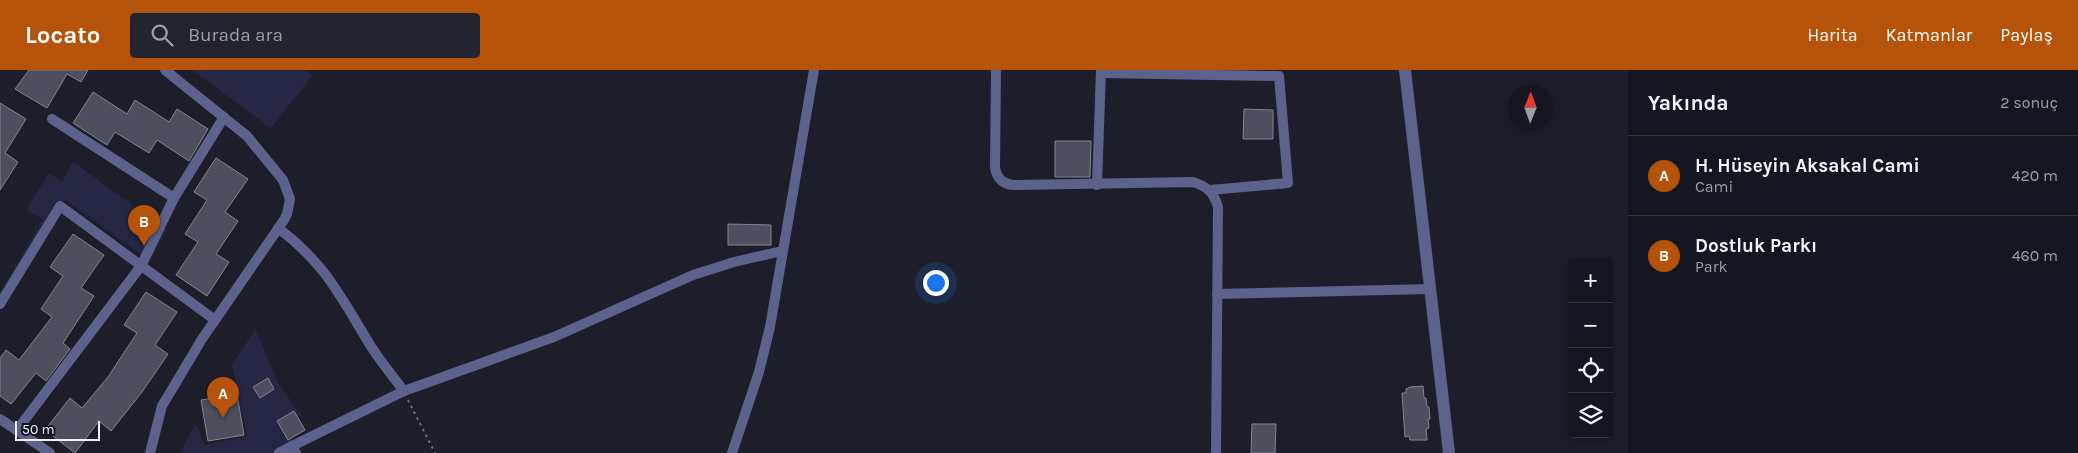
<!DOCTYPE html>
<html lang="tr">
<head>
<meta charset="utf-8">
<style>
	body { margin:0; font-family:Karla,sans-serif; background:#23232d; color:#f1f3f6 }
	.controls { position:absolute; right:15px; bottom:15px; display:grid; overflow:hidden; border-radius:5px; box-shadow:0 2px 12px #0003 }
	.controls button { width:45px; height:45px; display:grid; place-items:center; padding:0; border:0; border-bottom:1px solid #35353e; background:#161620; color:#f1f3f6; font:25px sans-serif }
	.compass { position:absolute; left:1508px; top:15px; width:45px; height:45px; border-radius:50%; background:#161620; box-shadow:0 2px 12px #0003; rotate:1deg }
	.scale { position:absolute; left:15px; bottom:12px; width:85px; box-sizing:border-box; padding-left:5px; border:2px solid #f0f2fa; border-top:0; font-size:14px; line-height:18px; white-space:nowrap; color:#f0f2fa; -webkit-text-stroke:4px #141520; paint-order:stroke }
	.you { position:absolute; left:935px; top:212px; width:18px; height:18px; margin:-12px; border:4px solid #fff; border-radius:50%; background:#1a73e8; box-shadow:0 0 0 8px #1a73e833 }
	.badge { display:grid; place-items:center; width:32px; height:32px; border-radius:50%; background:#b45309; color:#fff; font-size:16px; font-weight:700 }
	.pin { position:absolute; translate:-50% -41px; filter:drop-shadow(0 1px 2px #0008) }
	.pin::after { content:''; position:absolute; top:26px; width:18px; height:15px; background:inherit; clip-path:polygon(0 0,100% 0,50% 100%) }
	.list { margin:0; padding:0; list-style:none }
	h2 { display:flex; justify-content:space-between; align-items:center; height:65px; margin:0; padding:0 20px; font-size:21px }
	h2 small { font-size:16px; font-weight:400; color:#9e9fa5 }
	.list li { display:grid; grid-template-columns:32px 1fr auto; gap:15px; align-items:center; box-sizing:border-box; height:80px; padding:0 20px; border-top:1px solid #35353e }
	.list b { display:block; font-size:19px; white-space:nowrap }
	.list p { margin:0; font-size:16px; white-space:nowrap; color:#9e9fa5 }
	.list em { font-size:16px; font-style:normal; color:#9e9fa5 }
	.icon { flex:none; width:28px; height:28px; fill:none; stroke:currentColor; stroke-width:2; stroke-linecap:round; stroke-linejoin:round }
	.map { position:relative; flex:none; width:1628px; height:383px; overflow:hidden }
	header { display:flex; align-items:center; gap:30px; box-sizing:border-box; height:70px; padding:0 25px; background:#b45309; color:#fff }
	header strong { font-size:24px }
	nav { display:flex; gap:28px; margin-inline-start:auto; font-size:18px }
	.search { width:350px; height:45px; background:#23232d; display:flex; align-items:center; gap:12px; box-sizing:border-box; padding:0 18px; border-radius:5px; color:#9e9fa5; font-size:19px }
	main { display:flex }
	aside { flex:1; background:#161620 }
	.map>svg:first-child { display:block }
	.green { fill:#242643 }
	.building { fill:#4d4f5d; stroke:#838594 }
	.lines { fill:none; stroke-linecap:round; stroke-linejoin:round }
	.path { stroke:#71727d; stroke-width:2; stroke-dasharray:2.5 4; stroke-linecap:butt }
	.minor { stroke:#5e618b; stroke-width:10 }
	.tertiary { stroke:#5e618b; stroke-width:12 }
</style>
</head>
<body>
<header>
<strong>Locato</strong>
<div class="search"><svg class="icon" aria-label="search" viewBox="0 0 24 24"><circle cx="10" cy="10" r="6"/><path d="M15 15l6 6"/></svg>Burada ara</div>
<nav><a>Harita</a><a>Katmanlar</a><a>Paylaş</a></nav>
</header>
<main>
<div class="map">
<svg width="1628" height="383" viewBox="0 0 1628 383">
	<rect width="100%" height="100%" fill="#1d1e2a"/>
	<g class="green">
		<polygon points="192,0 304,0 313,5 271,58"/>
		<polygon points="73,92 167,160 150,191 64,129 0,240 0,222 43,149 26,140 49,103 62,111"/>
		<polygon points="256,259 277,311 301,346 285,355 301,383 180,383 195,354 198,358 205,375 247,366 232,294"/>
	</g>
	<g class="building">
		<polygon points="29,0 88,0 81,12 67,4 47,38 15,19"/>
		<polygon points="93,22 127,44 135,30 169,52 177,39 208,59 189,91 157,70 149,83 115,62 107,75 73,53"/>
		<polygon points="0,33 26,49 5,83 18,92 0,120"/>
		<polygon points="1244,39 1273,40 1273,69 1243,69"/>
		<polygon points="1055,71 1091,71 1090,107 1055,107"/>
		<polygon points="216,88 248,109 225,142 238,151 216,184 229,192 207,226 176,205 198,172 185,164 207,130 194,122"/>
		<polygon points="728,154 771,155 771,175 728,175"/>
		<polygon points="73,164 104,185 81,218 94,226 63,273 70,279 46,311 36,303 11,334 0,326 0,288 6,280 19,290 52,247 41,239 63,206 50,197"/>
		<polygon points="146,222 177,242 155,275 168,284 142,322 111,361 99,351 75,383 45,360 70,328 82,338 108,307 137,263 124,255"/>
		<polygon points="268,308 274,319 260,328 253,317"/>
		<polygon points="1423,316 1424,328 1426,328 1427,337 1429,337 1430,349 1428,349 1429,358 1426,359 1427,370 1410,370 1409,366 1405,367 1402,323 1406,323 1406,319 1410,317"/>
		<polygon points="237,324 244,365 208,371 201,330"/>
		<polygon points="294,341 305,360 288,370 277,351"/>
		<polygon points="1252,354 1276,354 1275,383 1251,383"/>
	</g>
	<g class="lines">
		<polyline class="path" points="408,330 435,383"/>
		<g class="minor">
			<path d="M996,0L995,98C997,109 1004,115 1015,115L1193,112C1207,116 1214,123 1218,137L1216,383"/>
			<polyline points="1101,3 1279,6 1288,113 1210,120"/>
			<polyline points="52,49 174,128"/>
			<polyline points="1097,115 1101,0"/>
			<path d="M278,158C327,195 341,228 372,278C382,293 393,307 404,321L554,267L693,205L734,192L782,181"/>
			<polyline points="1217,224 1430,219"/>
			<polyline points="0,234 60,136 215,250"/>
			<polyline points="0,349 50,383"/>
			<polyline points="17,360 141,196 174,128 224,47"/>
			<polyline points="292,376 404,321"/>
			<polyline points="150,383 162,336 202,269 284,150 287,144 290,129 283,110 247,66 165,0"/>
			<polyline points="279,383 292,376 296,383"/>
			<polyline points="732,383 759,302 770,257 814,0"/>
		</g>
		<polyline class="tertiary" points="1405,0 1449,383"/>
	</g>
</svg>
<div class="controls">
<button>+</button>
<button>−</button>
<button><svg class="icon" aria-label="locate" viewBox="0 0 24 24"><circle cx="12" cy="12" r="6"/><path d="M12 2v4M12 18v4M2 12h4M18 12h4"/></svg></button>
<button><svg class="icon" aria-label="layers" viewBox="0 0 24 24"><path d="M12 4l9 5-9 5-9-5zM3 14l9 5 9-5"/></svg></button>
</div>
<svg class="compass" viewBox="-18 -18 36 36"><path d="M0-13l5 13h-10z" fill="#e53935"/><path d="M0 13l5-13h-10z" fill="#9e9fa5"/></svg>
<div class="scale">50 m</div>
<div class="you"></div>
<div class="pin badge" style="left:223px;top:348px">A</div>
<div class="pin badge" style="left:144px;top:176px">B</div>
</div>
<aside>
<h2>Yakında<small>2 sonuç</small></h2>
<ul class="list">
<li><span class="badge">A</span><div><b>H. Hüseyin Aksakal Cami</b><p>Cami</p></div><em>420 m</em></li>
<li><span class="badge">B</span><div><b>Dostluk Parkı</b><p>Park</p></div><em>460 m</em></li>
</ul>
</aside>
</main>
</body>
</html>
